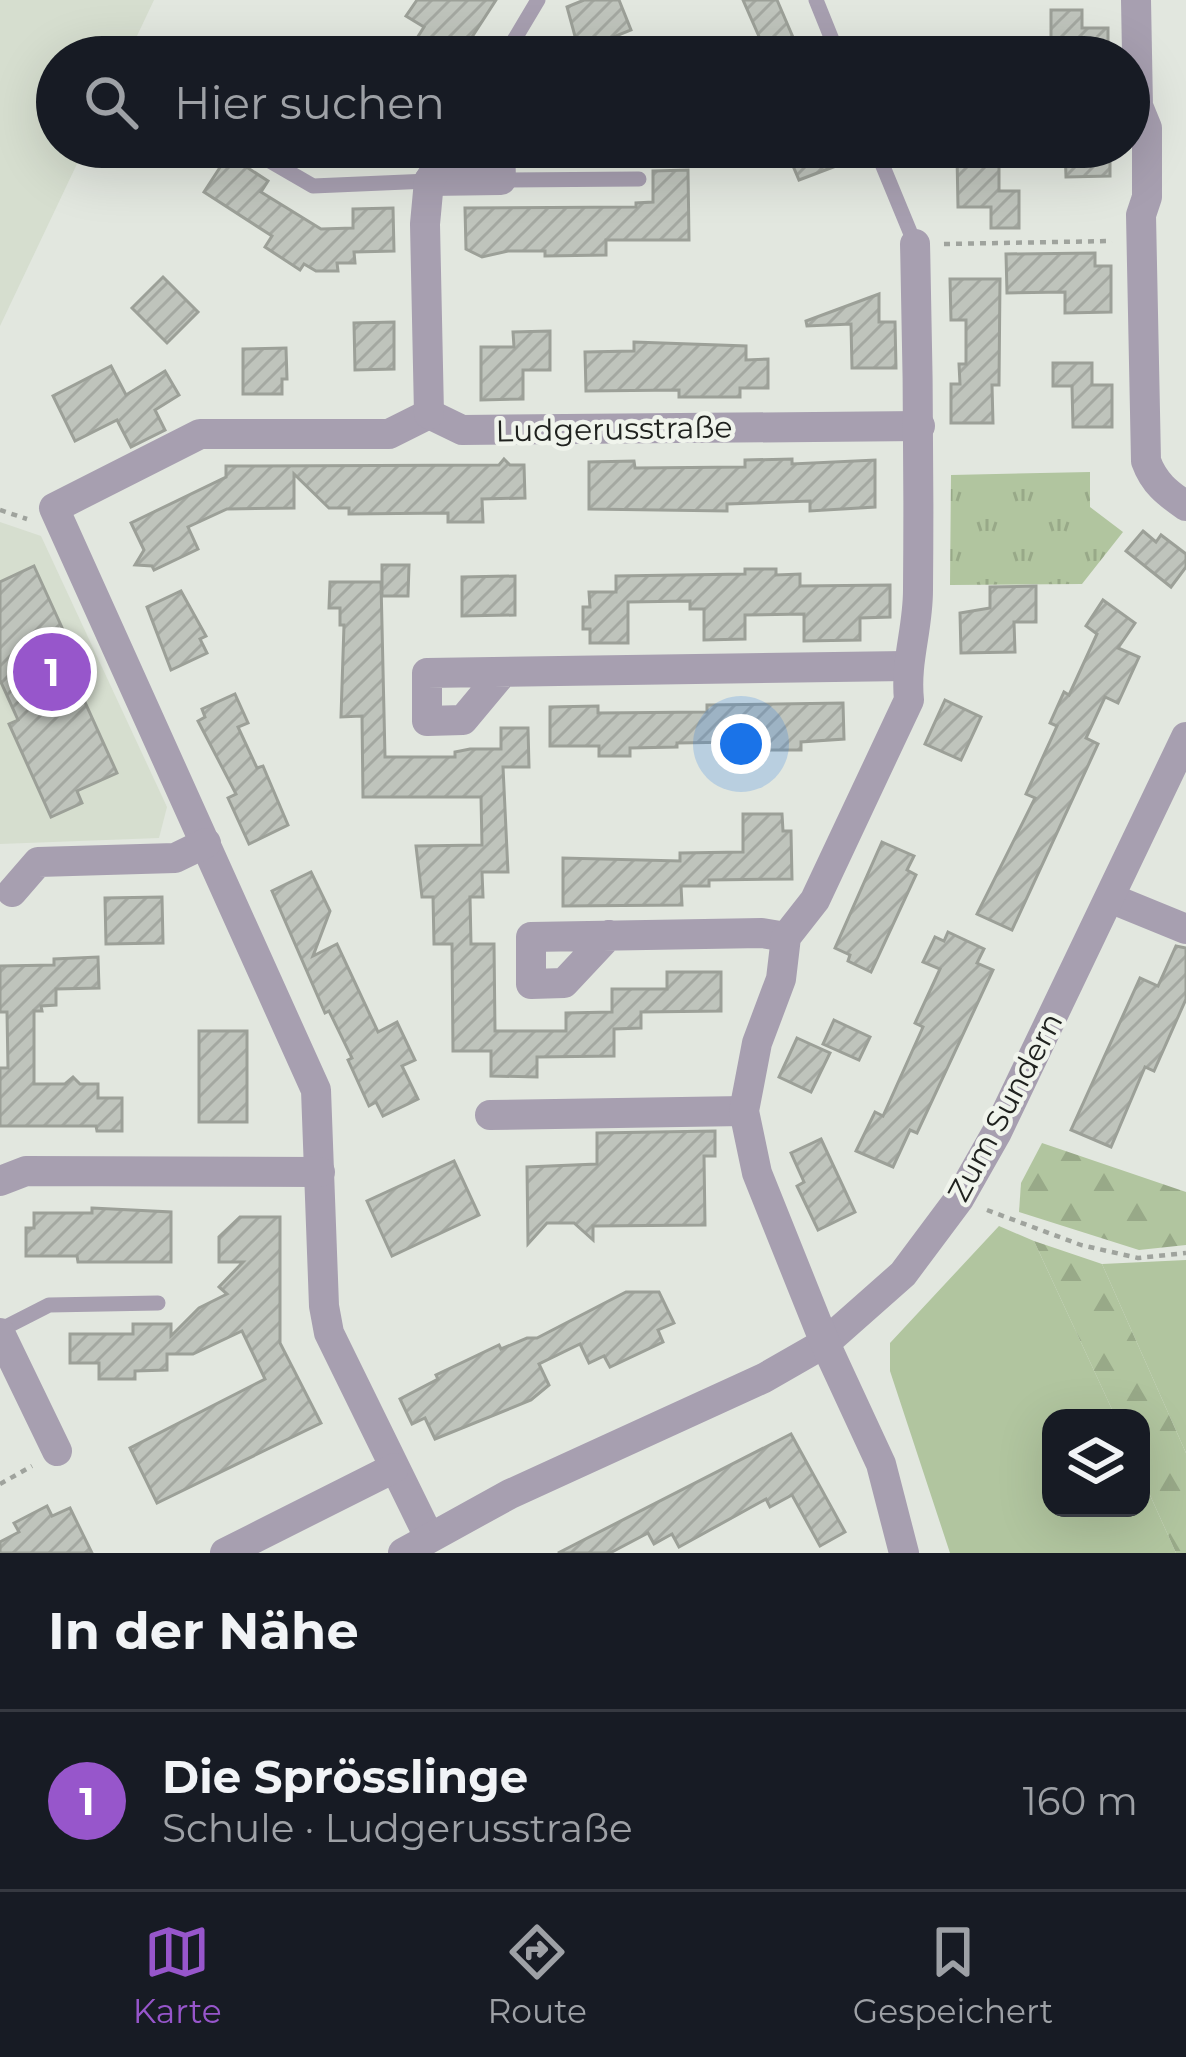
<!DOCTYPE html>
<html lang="de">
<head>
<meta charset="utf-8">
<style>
	body { margin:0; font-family:Montserrat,sans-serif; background:#20242c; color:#f1f3f6 }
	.controls { position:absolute; right:36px; bottom:36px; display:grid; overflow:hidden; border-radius:24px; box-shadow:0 12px 48px #0002 }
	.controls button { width:108px; height:108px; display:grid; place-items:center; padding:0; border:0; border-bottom:3px solid #363941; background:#171b24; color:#f1f3f6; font:60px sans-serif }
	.you { position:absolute; left:741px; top:744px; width:42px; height:42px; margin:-30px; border:9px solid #fff; border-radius:50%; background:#1a73e8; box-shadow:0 0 0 18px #1a73e833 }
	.badge { display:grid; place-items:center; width:78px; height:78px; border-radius:50%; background:#9756cb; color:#fff; font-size:39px; font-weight:700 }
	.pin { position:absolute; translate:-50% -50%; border:6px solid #fff; box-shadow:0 3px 12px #0006 }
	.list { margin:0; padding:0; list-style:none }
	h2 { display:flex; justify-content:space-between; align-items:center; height:156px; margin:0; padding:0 48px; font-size:51px }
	h2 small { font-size:39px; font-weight:400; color:#9ea1a6 }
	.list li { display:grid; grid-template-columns:78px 1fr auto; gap:36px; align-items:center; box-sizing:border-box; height:180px; padding:0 48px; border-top:3px solid #363941 }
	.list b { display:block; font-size:45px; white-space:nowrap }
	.list p { margin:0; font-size:39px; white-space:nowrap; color:#9ea1a6 }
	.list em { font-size:39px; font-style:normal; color:#9ea1a6 }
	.icon { flex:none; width:66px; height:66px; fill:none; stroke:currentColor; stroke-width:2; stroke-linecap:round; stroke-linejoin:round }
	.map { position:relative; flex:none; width:1186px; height:1553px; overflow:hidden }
	.search { position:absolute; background:#171b24; box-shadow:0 12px 48px #0002; left:36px; right:36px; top:36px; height:132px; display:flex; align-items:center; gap:30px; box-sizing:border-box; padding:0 42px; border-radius:66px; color:#9ea1a6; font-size:45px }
	.sheet { height:336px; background:#171b24 }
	nav { display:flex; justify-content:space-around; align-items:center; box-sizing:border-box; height:168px; border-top:3px solid #363941; background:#171b24; font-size:33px; color:#9ea1a6 }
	nav a { display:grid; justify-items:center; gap:6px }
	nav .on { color:#9756cb }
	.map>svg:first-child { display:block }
	.built { fill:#d6decf }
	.grass { fill:#b1c59f }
	.forest { fill:url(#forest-firs) }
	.park { fill:url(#park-tufts) }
	.building { fill:url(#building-hatch); stroke:#9ca098; stroke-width:3 }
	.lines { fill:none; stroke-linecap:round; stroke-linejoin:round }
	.path { stroke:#9fa39d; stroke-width:4.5; stroke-dasharray:6 6; stroke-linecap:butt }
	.service { stroke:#a79fb0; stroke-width:15 }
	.minor { stroke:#a79fb0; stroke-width:30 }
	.labels { text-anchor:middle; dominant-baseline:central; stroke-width:9; stroke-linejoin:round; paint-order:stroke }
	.street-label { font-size:30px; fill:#20221f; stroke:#f0f4ec }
</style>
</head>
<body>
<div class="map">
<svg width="1186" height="1553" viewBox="0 0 1186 1553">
	<defs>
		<pattern id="forest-firs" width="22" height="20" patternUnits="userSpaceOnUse" patternTransform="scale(3)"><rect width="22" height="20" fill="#b1c59f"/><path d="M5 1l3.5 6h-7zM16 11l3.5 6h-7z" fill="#98a988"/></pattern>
		<pattern id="park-tufts" width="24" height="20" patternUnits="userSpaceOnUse" patternTransform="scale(3)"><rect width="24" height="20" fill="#b1c59f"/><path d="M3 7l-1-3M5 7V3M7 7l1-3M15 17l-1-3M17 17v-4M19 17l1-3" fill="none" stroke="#98a988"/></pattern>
		<pattern id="building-hatch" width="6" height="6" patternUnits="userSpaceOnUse" patternTransform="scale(3)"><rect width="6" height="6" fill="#bfc4bc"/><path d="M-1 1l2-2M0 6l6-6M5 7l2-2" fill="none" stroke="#a4a8a1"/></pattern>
	</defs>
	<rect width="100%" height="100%" fill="#e2e7df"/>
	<g class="built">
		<polygon points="0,0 154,0 127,57 57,57 57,147 85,147 0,326"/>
		<polygon points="0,522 41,536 167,807 159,838 0,844"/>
	</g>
	<g class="grass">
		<polygon points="999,1226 1034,1241 1116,1418 1051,1418 1051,1508 1141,1508 1141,1475 1176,1553 950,1553 890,1371 890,1343"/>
		<polygon points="1186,1260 1186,1453 1102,1264"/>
	</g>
	<g class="forest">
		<polygon points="1042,1143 1186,1192 1186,1245 1139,1250 1019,1212 1021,1183"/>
		<polygon points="1034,1241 1102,1264 1186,1453 1186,1553 1176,1553 1141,1475 1141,1418 1116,1418"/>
	</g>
	<polygon class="park" points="1090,472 1090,507 1123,532 1082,584 950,585 951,475"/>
	<g class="building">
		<polygon points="417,0 496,0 459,57 405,57 424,27 406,16"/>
		<polygon points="584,0 619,0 631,30 579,51 567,7"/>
		<polygon points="743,0 777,0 798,49 768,57"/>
		<polygon points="1051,10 1082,10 1082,28 1108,28 1108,57 1051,57"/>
		<polygon points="785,147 863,147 865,155 799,180"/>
		<polygon points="1065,147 1110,147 1110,176 1066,177"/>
		<polygon points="228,155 268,181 261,192 321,229 353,228 353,209 393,208 394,251 354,252 355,263 337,263 338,271 316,271 304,264 300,270 265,247 272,236 204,192"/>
		<polygon points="957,155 999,155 999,191 1019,191 1019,228 991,228 991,207 958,207"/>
		<polygon points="688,170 689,240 606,240 606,255 545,256 545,251 508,251 482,257 466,249 465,208 636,207 636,203 653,202 653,171"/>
		<polygon points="1095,253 1095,266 1111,266 1111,312 1065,313 1065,292 1007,293 1006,254"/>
		<polygon points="163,277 198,312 167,343 132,308"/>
		<polygon points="950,279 1000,279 999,385 992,385 993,423 951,423 951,384 960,384 959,364 966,364 966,320 951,320"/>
		<polygon points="879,294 879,322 895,322 896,368 852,368 851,324 807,326 806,321"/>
		<polygon points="394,322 394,369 355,370 354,323"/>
		<polygon points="550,331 550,370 523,370 523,399 481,400 481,347 514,347 513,332"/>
		<polygon points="634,342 746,346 746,360 768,359 768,388 740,388 740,397 679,397 679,390 586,391 585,352 634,351"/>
		<polygon points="286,348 287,379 282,379 282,394 243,394 243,349"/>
		<polygon points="1053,363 1092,363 1092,385 1112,385 1112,427 1073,427 1072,386 1053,386"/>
		<polygon points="111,366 126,395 165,371 179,395 155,410 165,430 131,447 117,420 75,441 53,396"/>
		<polygon points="504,459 510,465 524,465 525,498 482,499 483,522 448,522 448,513 349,514 349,508 329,508 294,474 294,508 227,509 188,527 198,549 154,570 152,566 135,565 144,550 131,523 226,477 226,466 499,465"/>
		<polygon points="792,459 792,464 875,460 875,507 810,511 810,501 727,504 727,511 589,509 589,462 634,461 635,468 745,467 745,460"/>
		<polygon points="1143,531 1156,542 1161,535 1186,554 1186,567 1171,587 1126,551"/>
		<polygon points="382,565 409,565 408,596 382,596"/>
		<polygon points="34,566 84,676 75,680 117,773 77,791 82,803 51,817 9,724 18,720 0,680 0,582"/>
		<polygon points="745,569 776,569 776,575 800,574 800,586 890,585 890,617 860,618 860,640 804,641 804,614 745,615 745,639 704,640 704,609 690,609 690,601 628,602 628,643 590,643 590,629 583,629 583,607 590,607 589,592 616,592 616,576 745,574"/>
		<polygon points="515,576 515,615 462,616 462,577"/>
		<polygon points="330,582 381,582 385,757 455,757 455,752 470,749 501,749 501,728 528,728 529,767 503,767 508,872 482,872 483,897 470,897 471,944 494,944 495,1031 566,1031 566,1013 612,1012 612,989 667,989 667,972 721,972 721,1011 641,1012 641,1028 614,1029 614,1056 537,1057 537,1077 491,1076 491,1051 453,1051 452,944 434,944 433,897 422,897 416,846 482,845 481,797 363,797 362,716 341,717 344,625 340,625 340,608 329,608"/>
		<polygon points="1036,586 1036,622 1014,622 1015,652 961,653 960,613 990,608 990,587"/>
		<polygon points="181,591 206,636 200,639 207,653 171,670 147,607"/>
		<polygon points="1103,600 1135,623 1118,648 1139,657 1118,703 1105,697 1086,738 1098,744 1012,930 977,914 1035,798 1026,794 1057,726 1050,723 1064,692 1069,695 1097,634 1086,626"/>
		<polygon points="235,694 248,723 238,727 257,768 263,766 288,825 249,844 228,798 236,794 198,721 205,717 202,709"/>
		<polygon points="945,700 981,717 961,760 925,744"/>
		<polygon points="843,703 844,739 801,742 801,750 737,750 737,742 677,743 677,747 630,748 630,756 599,756 599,746 550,746 550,707 598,706 598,713 707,712 707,705"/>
		<polygon points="743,814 782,814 783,831 791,831 792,879 709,880 709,886 681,886 682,905 563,906 563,858 680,861 680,853 743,852"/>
		<polygon points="882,842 914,856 907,870 916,875 871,972 848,961 850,955 835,948"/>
		<polygon points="311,872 330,911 313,956 337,944 378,1032 397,1022 415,1060 402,1066 418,1099 383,1116 376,1102 369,1106 348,1060 352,1058 329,1011 325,1013 272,891"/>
		<polygon points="162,897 163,943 106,944 105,898"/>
		<polygon points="948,932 984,949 977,963 993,970 917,1133 910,1130 893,1167 856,1151 875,1112 883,1116 923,1027 915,1023 940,969 923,962 935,937 944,941"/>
		<polygon points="1176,946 1186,948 1186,999 1154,1071 1145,1067 1111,1147 1071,1130 1140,978 1158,986"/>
		<polygon points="98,957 99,988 56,989 56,1005 41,1006 42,1011 34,1011 34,1084 65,1084 73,1077 80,1084 98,1084 98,1098 122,1098 122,1131 97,1131 96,1126 0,1126 0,1068 8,1068 7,1012 0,1012 0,966 54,965 54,959"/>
		<polygon points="834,1020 870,1037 859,1060 823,1044"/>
		<rect x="199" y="1031" width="48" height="91"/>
		<polygon points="797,1038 830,1053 811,1092 779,1077"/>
		<polygon points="715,1131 715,1156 704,1156 705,1225 593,1226 593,1240 574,1223 547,1223 528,1244 527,1167 597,1164 597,1133"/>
		<polygon points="821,1139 855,1212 818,1230 797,1186 804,1182 791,1153"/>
		<polygon points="454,1161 479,1215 392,1256 367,1201"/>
		<polygon points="92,1208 171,1212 171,1262 78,1262 77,1256 26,1256 26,1228 34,1228 34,1213 92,1213"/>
		<polygon points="240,1217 280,1217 280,1343 321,1423 157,1503 130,1448 265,1379 242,1331 193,1354 167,1354 167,1370 135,1371 135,1379 99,1379 99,1363 70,1363 70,1334 133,1334 133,1324 171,1324 171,1336 199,1308 227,1294 219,1287 243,1262 219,1262 219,1237"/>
		<polygon points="626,1292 659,1292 674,1323 658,1330 663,1342 610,1367 604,1356 589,1363 580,1344 539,1364 549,1385 531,1400 435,1439 425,1418 412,1424 400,1399 438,1379 436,1375 499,1345 501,1349 527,1338 537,1338"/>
		<polygon points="791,1434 845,1532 820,1546 792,1495 770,1507 766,1499 679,1547 672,1534 654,1544 648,1533 610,1553 558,1553"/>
		<polygon points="47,1506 52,1516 70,1508 92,1553 0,1553 0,1542 19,1532 14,1523"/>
	</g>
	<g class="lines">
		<g class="path">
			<polyline points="944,244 1112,241"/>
			<polyline points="0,510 27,519"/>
			<polyline points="987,1210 1081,1245 1138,1258 1186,1253"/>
			<polyline points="0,1484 32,1466"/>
		</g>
		<g class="service">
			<polyline points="816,0 839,57"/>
			<polyline points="504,57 538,0"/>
			<polyline points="875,147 915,244"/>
			<polyline points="251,150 313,186 429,181"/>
			<polyline points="501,180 639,179"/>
			<polyline points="0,1330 49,1305 158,1303"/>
		</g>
		<g class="minor">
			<path d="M1136,0L1138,106L1147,128V197L1141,215L1146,461C1154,483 1167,493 1186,506"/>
			<polyline points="429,181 501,180 500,147"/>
			<polyline points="429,414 389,434 200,434 54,508 316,1090 324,1306 329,1333 429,1537"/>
			<polyline points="429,414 462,430 920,426"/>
			<polyline points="429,414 425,224 429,181 450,147"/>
			<polyline points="503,672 463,720 427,721 427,673 906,666"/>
			<polyline points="12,892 38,862 175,858 206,843"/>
			<polyline points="1110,898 1186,929"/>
			<polyline points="609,935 564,983 531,984 531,937 762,933 786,937"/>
			<polyline points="490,1115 744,1111"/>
			<polyline points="0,1181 26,1171 320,1172"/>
			<polyline points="0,1333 57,1451"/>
			<polyline points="225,1553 394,1468"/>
			<polyline points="403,1553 510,1494 764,1378 825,1343 903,1274 959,1199 997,1132 1186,737"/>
			<path d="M904,1553L881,1464L825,1343L757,1173L744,1111L757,1043L781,979L786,937L815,900L909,700C905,661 918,630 918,590C919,475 918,359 915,244"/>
		</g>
	</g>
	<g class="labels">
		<g class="street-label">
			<text transform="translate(614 429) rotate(-1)">Ludgerusstraße</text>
			<text transform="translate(1005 1107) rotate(-62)">Zum Sundern</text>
		</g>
	</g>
</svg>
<div class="controls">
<button><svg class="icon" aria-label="layers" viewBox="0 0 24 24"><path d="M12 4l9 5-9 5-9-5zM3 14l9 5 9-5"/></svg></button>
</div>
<div class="you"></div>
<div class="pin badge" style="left:52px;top:672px">1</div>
<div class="search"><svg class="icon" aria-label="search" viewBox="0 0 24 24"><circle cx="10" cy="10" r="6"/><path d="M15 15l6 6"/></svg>Hier suchen</div>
</div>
<section class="sheet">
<h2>In der Nähe<small></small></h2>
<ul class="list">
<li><span class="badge">1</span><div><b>Die Sprösslinge</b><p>Schule · Ludgerusstraße</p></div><em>160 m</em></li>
</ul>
</section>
<nav>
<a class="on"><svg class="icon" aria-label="map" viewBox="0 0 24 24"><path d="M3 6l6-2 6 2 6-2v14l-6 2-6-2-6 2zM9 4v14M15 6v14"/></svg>Karte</a>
<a><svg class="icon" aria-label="directions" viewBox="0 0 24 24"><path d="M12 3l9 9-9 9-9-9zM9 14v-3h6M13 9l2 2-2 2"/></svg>Route</a>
<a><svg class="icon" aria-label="saved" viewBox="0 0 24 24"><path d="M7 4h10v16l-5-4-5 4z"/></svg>Gespeichert</a>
</nav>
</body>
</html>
